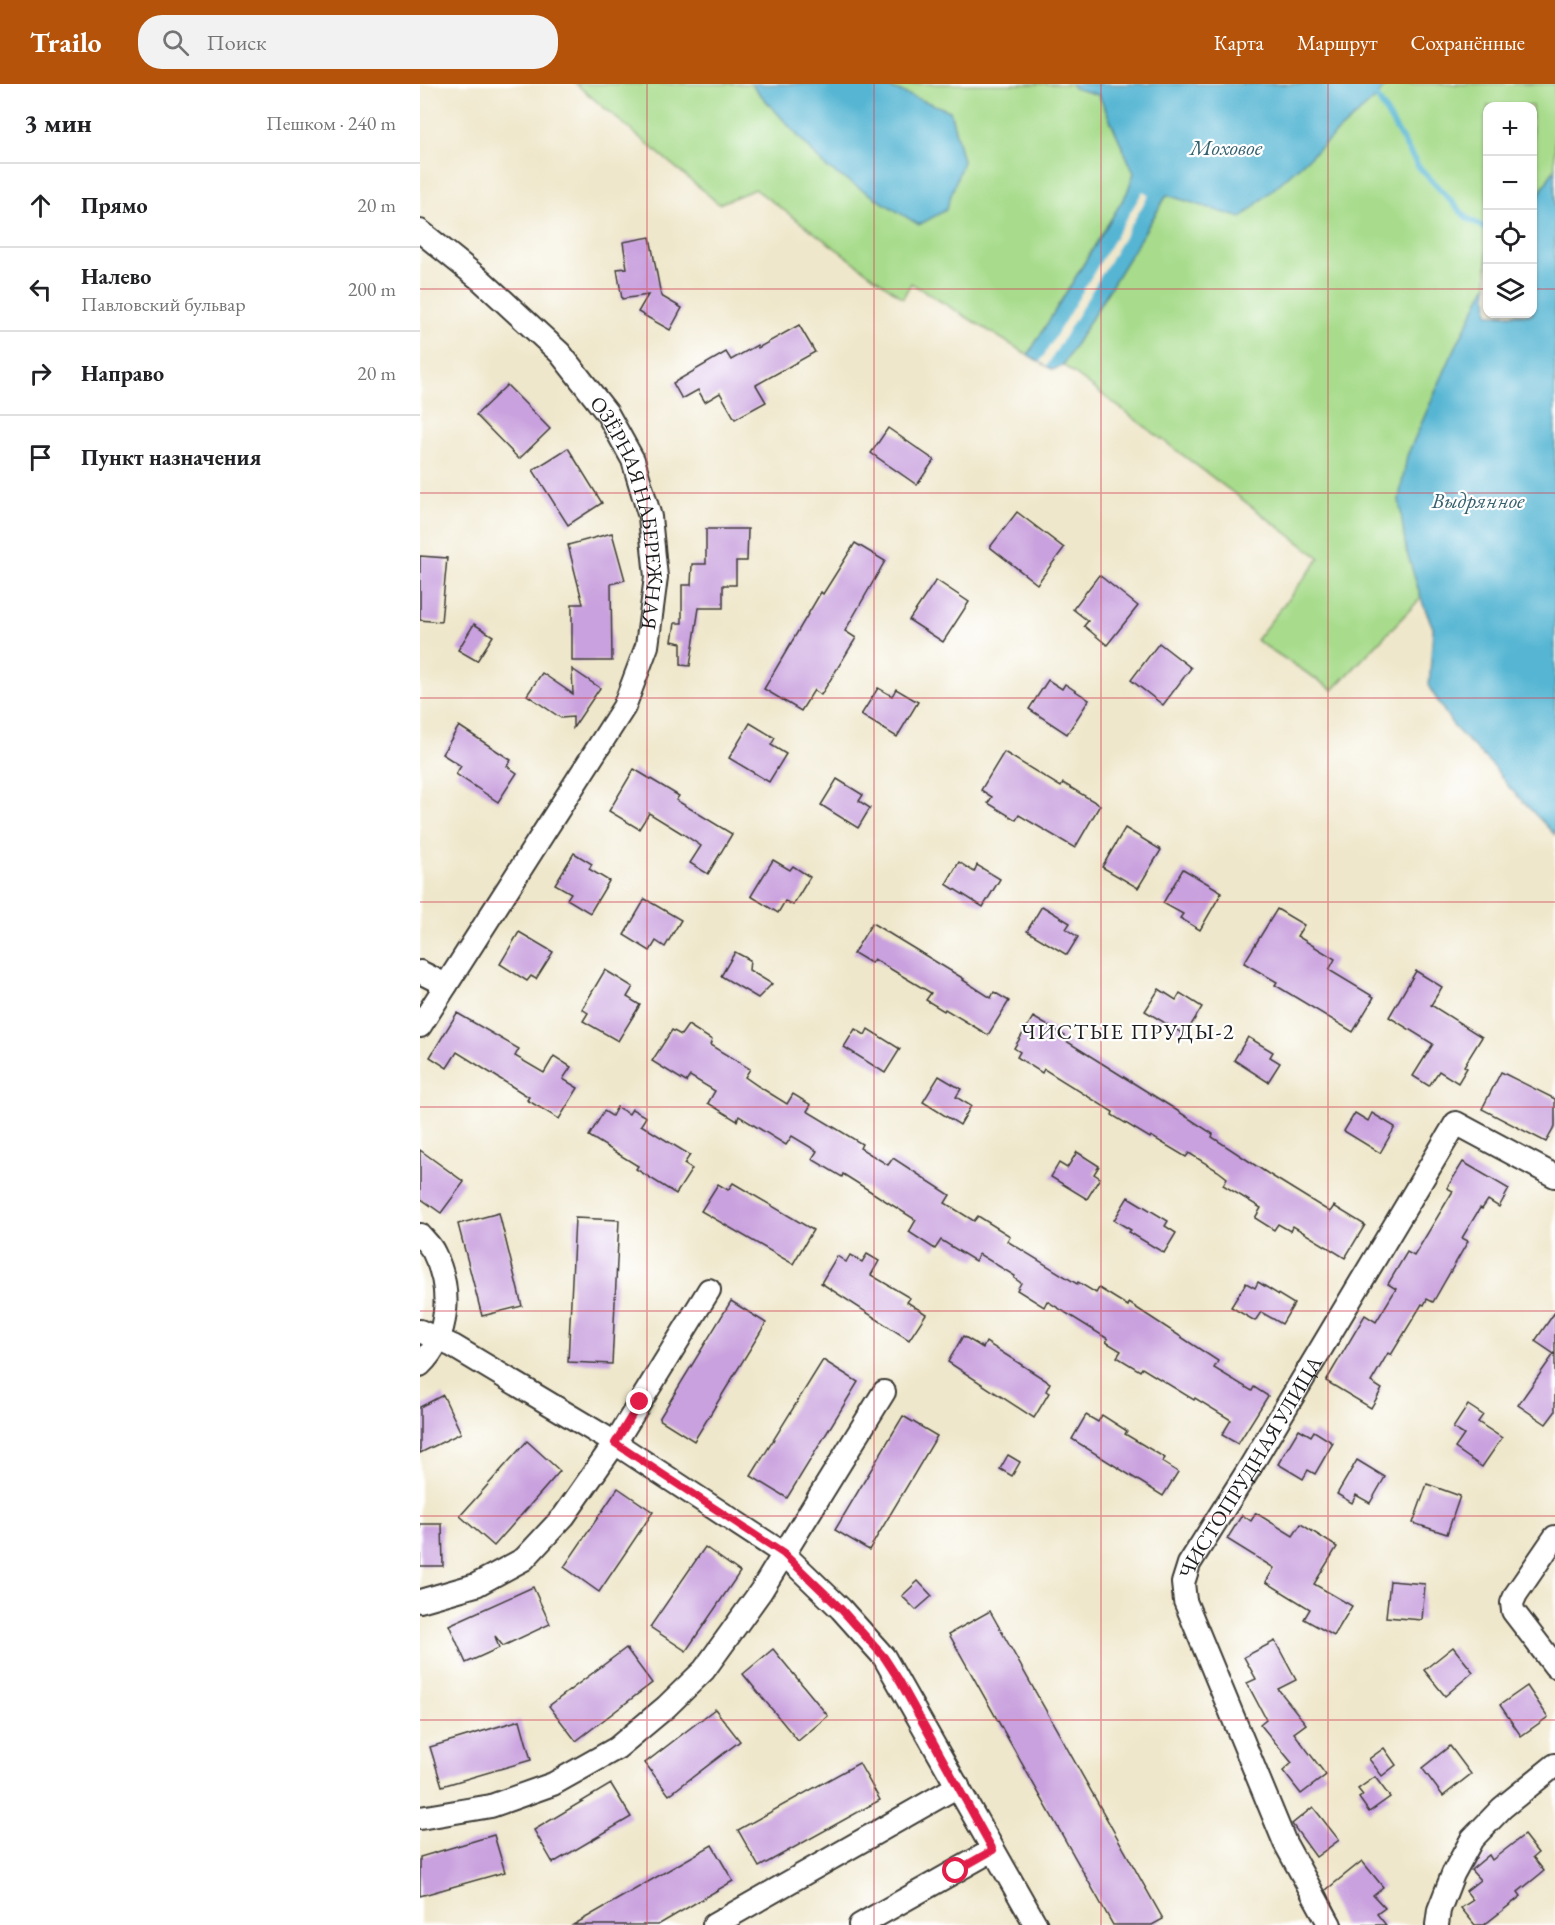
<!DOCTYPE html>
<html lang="ru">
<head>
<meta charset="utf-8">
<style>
	body { margin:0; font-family:"EB Garamond",serif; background:#f2f2f2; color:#202124 }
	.controls { position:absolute; right:18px; top:18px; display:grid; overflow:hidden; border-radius:12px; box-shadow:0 2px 4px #0004 }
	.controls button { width:54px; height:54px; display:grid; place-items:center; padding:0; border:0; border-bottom:2px solid #e0e0e0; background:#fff; color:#202124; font:30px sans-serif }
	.stop { position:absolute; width:18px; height:18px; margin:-14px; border:4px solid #e11d48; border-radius:50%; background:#fff }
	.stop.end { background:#e11d48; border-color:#fff; box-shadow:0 2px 6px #0008 }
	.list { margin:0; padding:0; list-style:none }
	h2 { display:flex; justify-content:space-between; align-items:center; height:78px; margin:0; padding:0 24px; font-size:26px }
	h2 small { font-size:20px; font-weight:400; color:#757577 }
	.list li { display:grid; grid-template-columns:39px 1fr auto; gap:18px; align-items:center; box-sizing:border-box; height:84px; padding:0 24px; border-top:2px solid #e0e0e0 }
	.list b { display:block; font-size:22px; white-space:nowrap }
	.list p { margin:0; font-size:20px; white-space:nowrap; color:#757577 }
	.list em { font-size:20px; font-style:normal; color:#757577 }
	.icon { flex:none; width:33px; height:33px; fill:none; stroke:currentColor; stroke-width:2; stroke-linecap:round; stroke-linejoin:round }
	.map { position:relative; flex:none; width:1135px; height:1841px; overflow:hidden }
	header { display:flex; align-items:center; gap:36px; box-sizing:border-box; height:84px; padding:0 30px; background:#b45309; color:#fff }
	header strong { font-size:28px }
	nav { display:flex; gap:33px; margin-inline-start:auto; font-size:21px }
	.search { width:420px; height:54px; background:#f2f2f2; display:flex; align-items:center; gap:15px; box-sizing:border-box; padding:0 21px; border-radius:24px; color:#757577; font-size:22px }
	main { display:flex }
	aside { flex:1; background:#fff }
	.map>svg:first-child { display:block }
	.green { fill:#a8dc8c; stroke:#627c54; stroke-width:1.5 }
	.water { fill:#54b5d3; stroke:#386878; stroke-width:1.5 }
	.pier { fill:#efe7cb }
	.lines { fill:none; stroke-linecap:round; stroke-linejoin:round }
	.stream { stroke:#54b5d3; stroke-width:6 }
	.building { fill:#c9a1de }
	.street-casing { stroke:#3c3a36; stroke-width:26 }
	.street { stroke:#fff; stroke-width:22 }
	.route { stroke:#e11d48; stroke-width:8 }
	.grid { fill:none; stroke:#d1495b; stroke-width:1.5; stroke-opacity:0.55 }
	.labels { text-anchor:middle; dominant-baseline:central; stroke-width:4.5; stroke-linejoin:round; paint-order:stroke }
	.street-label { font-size:21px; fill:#1c1c1c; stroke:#fff }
	.water-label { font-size:22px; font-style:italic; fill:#35616e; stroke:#fff }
	.neighbourhood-label { font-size:22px; letter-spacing:1.5px; fill:#1c1c1c; stroke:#fff }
</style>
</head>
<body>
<header>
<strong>Trailo</strong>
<div class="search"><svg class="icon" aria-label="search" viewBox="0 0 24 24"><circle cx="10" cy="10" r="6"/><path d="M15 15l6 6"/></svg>Поиск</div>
<nav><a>Карта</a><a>Маршрут</a><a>Сохранённые</a></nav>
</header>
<main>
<aside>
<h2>3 мин<small>Пешком · 240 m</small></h2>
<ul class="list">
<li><svg class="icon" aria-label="ahead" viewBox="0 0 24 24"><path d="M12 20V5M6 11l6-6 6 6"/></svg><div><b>Прямо</b></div><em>20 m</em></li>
<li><svg class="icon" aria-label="left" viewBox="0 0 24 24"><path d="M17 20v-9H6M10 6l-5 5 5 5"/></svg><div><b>Налево</b><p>Павловский бульвар</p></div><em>200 m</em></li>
<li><svg class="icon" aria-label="right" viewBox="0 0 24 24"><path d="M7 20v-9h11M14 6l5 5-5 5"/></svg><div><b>Направо</b></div><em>20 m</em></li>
<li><svg class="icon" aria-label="arrive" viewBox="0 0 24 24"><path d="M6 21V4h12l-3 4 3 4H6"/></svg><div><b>Пункт назначения</b></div></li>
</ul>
</aside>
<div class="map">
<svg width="1135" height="1841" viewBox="0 0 1135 1841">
	<rect width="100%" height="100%" fill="#fff"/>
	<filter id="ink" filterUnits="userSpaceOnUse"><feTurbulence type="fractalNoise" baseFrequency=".0167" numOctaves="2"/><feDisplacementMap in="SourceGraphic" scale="12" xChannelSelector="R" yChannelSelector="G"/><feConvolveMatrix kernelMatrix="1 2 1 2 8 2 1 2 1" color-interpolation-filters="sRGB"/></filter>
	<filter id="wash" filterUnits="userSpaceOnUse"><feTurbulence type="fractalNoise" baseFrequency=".008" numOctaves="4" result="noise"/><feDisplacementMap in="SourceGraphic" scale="24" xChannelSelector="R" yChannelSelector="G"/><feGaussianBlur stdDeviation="1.35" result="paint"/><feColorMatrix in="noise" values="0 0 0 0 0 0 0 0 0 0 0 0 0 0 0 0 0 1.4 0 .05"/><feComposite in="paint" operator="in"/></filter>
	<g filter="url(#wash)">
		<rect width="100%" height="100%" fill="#efe7cb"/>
		<g class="green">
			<polygon points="156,0 331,0 407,84 543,77 530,27 460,0 652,0 653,4 679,11 714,89 707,109 608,271 491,199 483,214 335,105 299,120"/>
			<polygon points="967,0 1135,0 1135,84 1113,120 1112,22 1068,22 1067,200 1030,275 987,372 986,465 1001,514 913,606 836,556 900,474 643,281 747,111 821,133 957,13"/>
		</g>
		<g class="water">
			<polygon points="331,0 460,0 530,27 543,77 526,126 499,141 407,84"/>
			<polygon points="652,0 967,0 957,13 821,134 747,111 643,281 633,286 608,271 707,109 714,89 679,11 653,4"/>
			<polygon points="1135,84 1135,751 1088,702 1074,683 1034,643 1009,603 1013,544 1003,520 986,465 979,415 987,372 1030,275 1067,200 1068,230 1112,230 1113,120"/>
		</g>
		<polygon class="pier" points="723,107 729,111 627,282 620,278"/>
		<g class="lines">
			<polyline class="stream" points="957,13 998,82 1047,134 1068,146"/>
		</g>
		<g id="blocks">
			<g class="building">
				<polygon points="230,153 241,212 262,224 250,246 218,228 228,211 202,215 197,185 207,184 203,158"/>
				<polygon points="379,241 395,268 336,301 346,318 315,335 300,309 285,318 278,306 262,315 253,299 306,268 311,276 337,261 338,264"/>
				<polygon points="87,301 130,345 99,375 56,331"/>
				<polygon points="468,344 514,376 497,401 451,369"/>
				<polygon points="148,364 182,419 148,441 113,386"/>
				<polygon points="597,428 644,464 617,500 570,463"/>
				<polygon points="286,445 328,445 327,477 316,477 316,501 303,501 303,524 279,524 270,582 261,581 261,559 252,557 255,539 262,539 262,501 271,501 272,480 286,480"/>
				<polygon points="192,449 205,496 191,500 192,577 152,577 152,520 163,520 148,461"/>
				<polygon points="435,459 465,477 425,547 436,554 401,611 394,606 381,627 344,605 401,508 403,510"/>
				<polygon points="0,472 27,474 21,538 0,536"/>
				<polygon points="679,491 718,522 687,561 664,542 668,537 653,525"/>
				<polygon points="516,496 549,518 523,558 489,536"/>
				<polygon points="54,540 73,552 57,577 38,566"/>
				<polygon points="739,559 771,584 743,621 711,596"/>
				<polygon points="152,585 180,604 153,644 153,633 141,634 107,611 122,589 153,610"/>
				<polygon points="628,596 642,605 645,600 669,616 647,650 609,625"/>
				<polygon points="458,604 472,612 476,605 498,618 477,653 441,631"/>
				<polygon points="330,639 355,654 351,661 366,670 349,698 309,674"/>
				<polygon points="39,642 91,676 87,682 97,689 78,718 36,690 41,682 22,670"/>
				<polygon points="584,668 641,703 643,699 680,721 655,764 599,731 596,736 568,719 572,713 561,706"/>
				<polygon points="214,685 259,712 256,716 312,750 288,790 270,779 281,762 263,750 229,729 219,745 189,727"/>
				<polygon points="417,695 443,711 439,717 450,724 438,744 401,721"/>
				<polygon points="705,744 741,766 718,804 682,783"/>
				<polygon points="154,769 172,780 169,785 189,797 170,829 147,815 151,809 135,800"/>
				<polygon points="353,776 370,786 373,782 390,793 373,821 365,817 358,829 331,812"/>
				<polygon points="539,778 554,788 557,781 580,795 563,823 526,800"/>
				<polygon points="763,785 802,808 780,846 760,834 763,830 743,819"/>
				<polygon points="225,815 261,836 245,863 236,857 230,867 204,851"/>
				<polygon points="622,822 650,839 646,845 658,853 647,871 607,847"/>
				<polygon points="857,825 884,841 877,852 915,875 909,886 954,913 933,948 855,901 857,898 824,879"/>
				<polygon points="452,839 544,895 543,896 571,914 574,908 589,917 568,951 525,925 524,927 506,916 511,909 474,887 454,875 451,879 436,870 433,870"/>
				<polygon points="99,848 133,868 116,895 111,892 107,897 80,880"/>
				<polygon points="315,868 330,876 329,886 352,900 338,914 301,892"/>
				<polygon points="185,886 213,903 207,913 220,921 198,957 163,937 168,929 162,925"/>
				<polygon points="996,887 1022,903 1011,921 1062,953 1044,982 1047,984 1038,999 1019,987 1009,1002 993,992 1013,960 969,933"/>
				<polygon points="739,905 756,916 760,909 782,923 765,951 725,927"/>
				<polygon points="37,929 99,965 95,972 124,989 134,972 151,983 143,995 158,1004 139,1035 107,1016 109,1013 37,968 27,984 10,973"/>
				<polygon points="613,933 645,952 643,955 750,1022 793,1050 792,1053 847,1089 910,1128 914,1122 945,1141 925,1174 873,1142 870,1147 858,1140 854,1146 835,1134 841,1124 803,1101 807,1094 798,1087 769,1069 766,1073 731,1052 730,1054 692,1031 693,1028 624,985 622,989 597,973 600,968 594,964"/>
				<polygon points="268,941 292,956 290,961 330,985 325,993 338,1002 367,1020 373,1010 391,1021 387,1027 442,1060 440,1064 468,1081 473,1074 530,1111 525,1119 554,1137 558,1132 590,1152 587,1157 657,1200 658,1198 676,1209 679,1204 708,1222 709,1219 798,1277 794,1284 832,1307 834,1303 848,1312 818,1360 802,1351 811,1336 775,1314 774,1316 722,1284 720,1287 697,1273 701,1267 686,1258 688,1255 627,1217 624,1223 597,1206 601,1199 594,1194 595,1192 559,1170 555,1177 521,1156 515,1165 489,1148 496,1136 423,1090 422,1093 392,1075 397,1067 372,1052 366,1061 319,1032 317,1037 288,1019 295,1007 270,992 266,998 232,977 252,946 261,951"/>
				<polygon points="435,945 445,951 448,945 480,965 465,989 424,963"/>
				<polygon points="828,953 853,968 850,973 860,979 848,998 814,976"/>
				<polygon points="1081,988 1135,1015 1135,1042 1126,1058 1062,1025"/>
				<polygon points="519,992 541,1005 536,1013 551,1022 540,1041 503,1018"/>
				<polygon points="197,1023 209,1030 212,1025 226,1033 221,1041 270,1071 264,1080 272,1085 256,1110 216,1085 218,1082 169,1052 184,1027 192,1032"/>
				<polygon points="935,1029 948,1037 952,1029 975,1043 960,1069 924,1047"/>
				<polygon points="0,1066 44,1098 21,1129 0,1114"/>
				<polygon points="657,1068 679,1082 674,1090 680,1094 667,1115 631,1093 639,1079 647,1084"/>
				<polygon points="1043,1078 1089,1105 1079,1123 1068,1116 1062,1125 1060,1124 1042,1154 1048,1157 1013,1218 1007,1215 1004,1221 1002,1220 971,1271 968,1269 951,1298 962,1305 951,1324 906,1297 945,1231 956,1238 976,1205 968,1200 987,1168 994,1172 1033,1107 1027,1104"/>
				<polygon points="313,1099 393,1146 373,1180 281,1127 298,1100 308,1106"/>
				<polygon points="708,1113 748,1137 745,1142 756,1149 744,1169 709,1148 711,1146 694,1136"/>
				<polygon points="79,1129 102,1222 62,1232 38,1140"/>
				<polygon points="155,1134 199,1136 192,1280 148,1278"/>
				<polygon points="447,1170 459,1177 451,1191 490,1214 487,1218 506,1230 489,1256 401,1199 417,1172 426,1178 430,1171 442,1178"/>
				<polygon points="838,1198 874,1220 862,1240 841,1228 835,1237 811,1223 826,1199 835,1204"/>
				<polygon points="311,1217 346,1239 274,1357 239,1335"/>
				<polygon points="1135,1228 1135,1328 1126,1340 1098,1321 1134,1270 1115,1257"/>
				<polygon points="543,1252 563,1264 566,1258 630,1299 626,1307 629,1309 614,1334 528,1278"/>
				<polygon points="403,1276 438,1298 367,1414 331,1392"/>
				<polygon points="23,1311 41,1349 0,1369 0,1323"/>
				<polygon points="1048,1321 1063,1331 1058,1338 1082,1354 1062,1383 1035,1364 1044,1351 1033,1344"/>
				<polygon points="666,1331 678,1338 682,1331 707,1347 705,1350 745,1374 742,1378 758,1388 743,1412 652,1355"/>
				<polygon points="483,1332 517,1352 449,1466 415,1446"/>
				<polygon points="879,1345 891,1352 894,1347 913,1359 895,1390 888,1386 883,1395 858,1380"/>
				<polygon points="107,1357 140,1387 74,1462 40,1432"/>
				<polygon points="588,1371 600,1378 592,1392 580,1385"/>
				<polygon points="937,1376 965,1393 950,1419 936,1411 932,1419 917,1410"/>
				<polygon points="1007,1400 1040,1412 1027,1450 993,1439"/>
				<polygon points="198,1404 233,1428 179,1508 144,1483"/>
				<polygon points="836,1429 873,1452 881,1440 917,1463 894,1500 932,1522 914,1552 884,1535 890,1525 846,1498 854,1484 807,1455 822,1431 831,1437"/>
				<polygon points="0,1440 22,1440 23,1482 0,1482"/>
				<polygon points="285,1463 320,1488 266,1567 230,1543"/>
				<polygon points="498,1497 512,1512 496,1526 482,1512"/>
				<polygon points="970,1497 1005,1500 1002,1536 966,1533"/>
				<polygon points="113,1503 130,1540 83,1562 75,1552 79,1564 46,1579 29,1541"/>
				<polygon points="570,1527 743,1835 732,1841 693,1841 529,1550"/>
				<polygon points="855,1557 876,1596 858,1605 886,1640 874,1649 906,1691 881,1710 863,1687 872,1679 840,1640 846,1635 827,1599 836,1595 824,1573"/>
				<polygon points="1033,1563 1053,1588 1025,1612 1004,1586"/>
				<polygon points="206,1564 232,1599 156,1657 129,1622"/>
				<polygon points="353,1565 408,1632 378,1657 323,1590"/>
				<polygon points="1107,1602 1128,1633 1101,1652 1080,1621"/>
				<polygon points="295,1625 320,1657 249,1711 225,1679"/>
				<polygon points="100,1636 111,1676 22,1702 10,1663"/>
				<polygon points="1030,1662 1051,1690 1023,1712 1002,1684"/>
				<polygon points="964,1664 976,1681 962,1692 949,1675"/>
				<polygon points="439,1679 460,1716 339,1783 318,1746"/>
				<polygon points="955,1693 970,1713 949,1728 939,1714 943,1711 938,1705"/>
				<polygon points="191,1700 211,1733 133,1779 114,1746"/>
				<polygon points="893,1723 919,1756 896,1773 872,1740"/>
				<polygon points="74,1751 85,1788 0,1812 0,1773"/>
				<polygon points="1104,1751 1118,1769 1113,1773 1124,1787 1098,1808 1101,1812 1064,1841 1055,1841 1041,1824 1053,1816 1046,1807 1060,1796 1051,1786 1069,1771 1072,1776"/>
				<polygon points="292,1761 313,1797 238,1841 153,1841"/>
				<polygon points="942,1777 963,1803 953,1811 965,1824 957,1830 966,1841 923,1841 906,1806"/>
			</g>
		</g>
	</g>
	<g filter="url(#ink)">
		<use href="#blocks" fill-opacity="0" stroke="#3c3a36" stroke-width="1.5"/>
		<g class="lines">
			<defs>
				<g id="street">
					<path id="s1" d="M0,147L62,197L140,269L187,329L213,376L230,433L236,493L227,562L204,623L0,942"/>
					<polyline points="0,888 26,901"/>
					<path d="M0,1151C5,1157 11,1162 14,1169C32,1205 30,1252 0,1281"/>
					<polyline points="0,1247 33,1262 195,1359 364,1470 421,1525 464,1573 616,1841"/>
					<polyline points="1135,1453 1096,1510 1092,1519 1093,1527 1135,1582"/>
					<polyline points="0,1517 56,1501 104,1475 144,1432 195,1359 289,1206"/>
					<polyline points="0,1734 71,1722 133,1700 197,1664 246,1623 284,1586 341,1507 464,1308"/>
					<polyline points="294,1841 538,1702"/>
					<polyline points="440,1841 573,1766"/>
					<path id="s2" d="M910,1841L865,1759L765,1517L763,1499L769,1480L829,1385L1036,1039L1135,1092"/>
					<polyline points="1017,1841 1019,1826 1033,1790 1052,1755 1082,1724 1135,1681"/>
				</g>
			</defs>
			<use href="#street" class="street-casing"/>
			<use href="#street" class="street"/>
		</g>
	</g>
	<g class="lines" filter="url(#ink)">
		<polyline class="route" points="220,1318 195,1359 364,1470 421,1525 464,1573 479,1596 573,1766 536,1787"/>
	</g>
	<path class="grid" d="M227,0V1841M454,0V1841M681,0V1841M908,0V1841M0,205H1068M1112,205H1135M0,409H1135M0,614H1135M0,818H1135M0,1023H1135M0,1227H1135M0,1432H1135M0,1636H1135"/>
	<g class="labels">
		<g class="street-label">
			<text stroke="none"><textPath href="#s1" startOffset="366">ОЗЁРНАЯ НАБЕРЕЖНАЯ</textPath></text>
			<text stroke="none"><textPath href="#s2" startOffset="508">ЧИСТОПРУДНАЯ УЛИЦА</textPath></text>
		</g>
		<g class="water-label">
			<text x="806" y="63">Моховое</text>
			<text x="1058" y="416">Выдрянное</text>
		</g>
		<g class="neighbourhood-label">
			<text x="708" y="947">ЧИСТЫЕ ПРУДЫ-2</text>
		</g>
	</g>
</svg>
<div class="controls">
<button>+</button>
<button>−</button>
<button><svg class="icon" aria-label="locate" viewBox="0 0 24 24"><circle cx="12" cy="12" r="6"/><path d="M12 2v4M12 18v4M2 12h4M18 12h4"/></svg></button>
<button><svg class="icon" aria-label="layers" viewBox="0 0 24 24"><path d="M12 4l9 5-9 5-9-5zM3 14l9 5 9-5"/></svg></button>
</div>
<div class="stop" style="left:536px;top:1787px"></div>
<div class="stop end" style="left:220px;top:1318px"></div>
</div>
</main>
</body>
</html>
